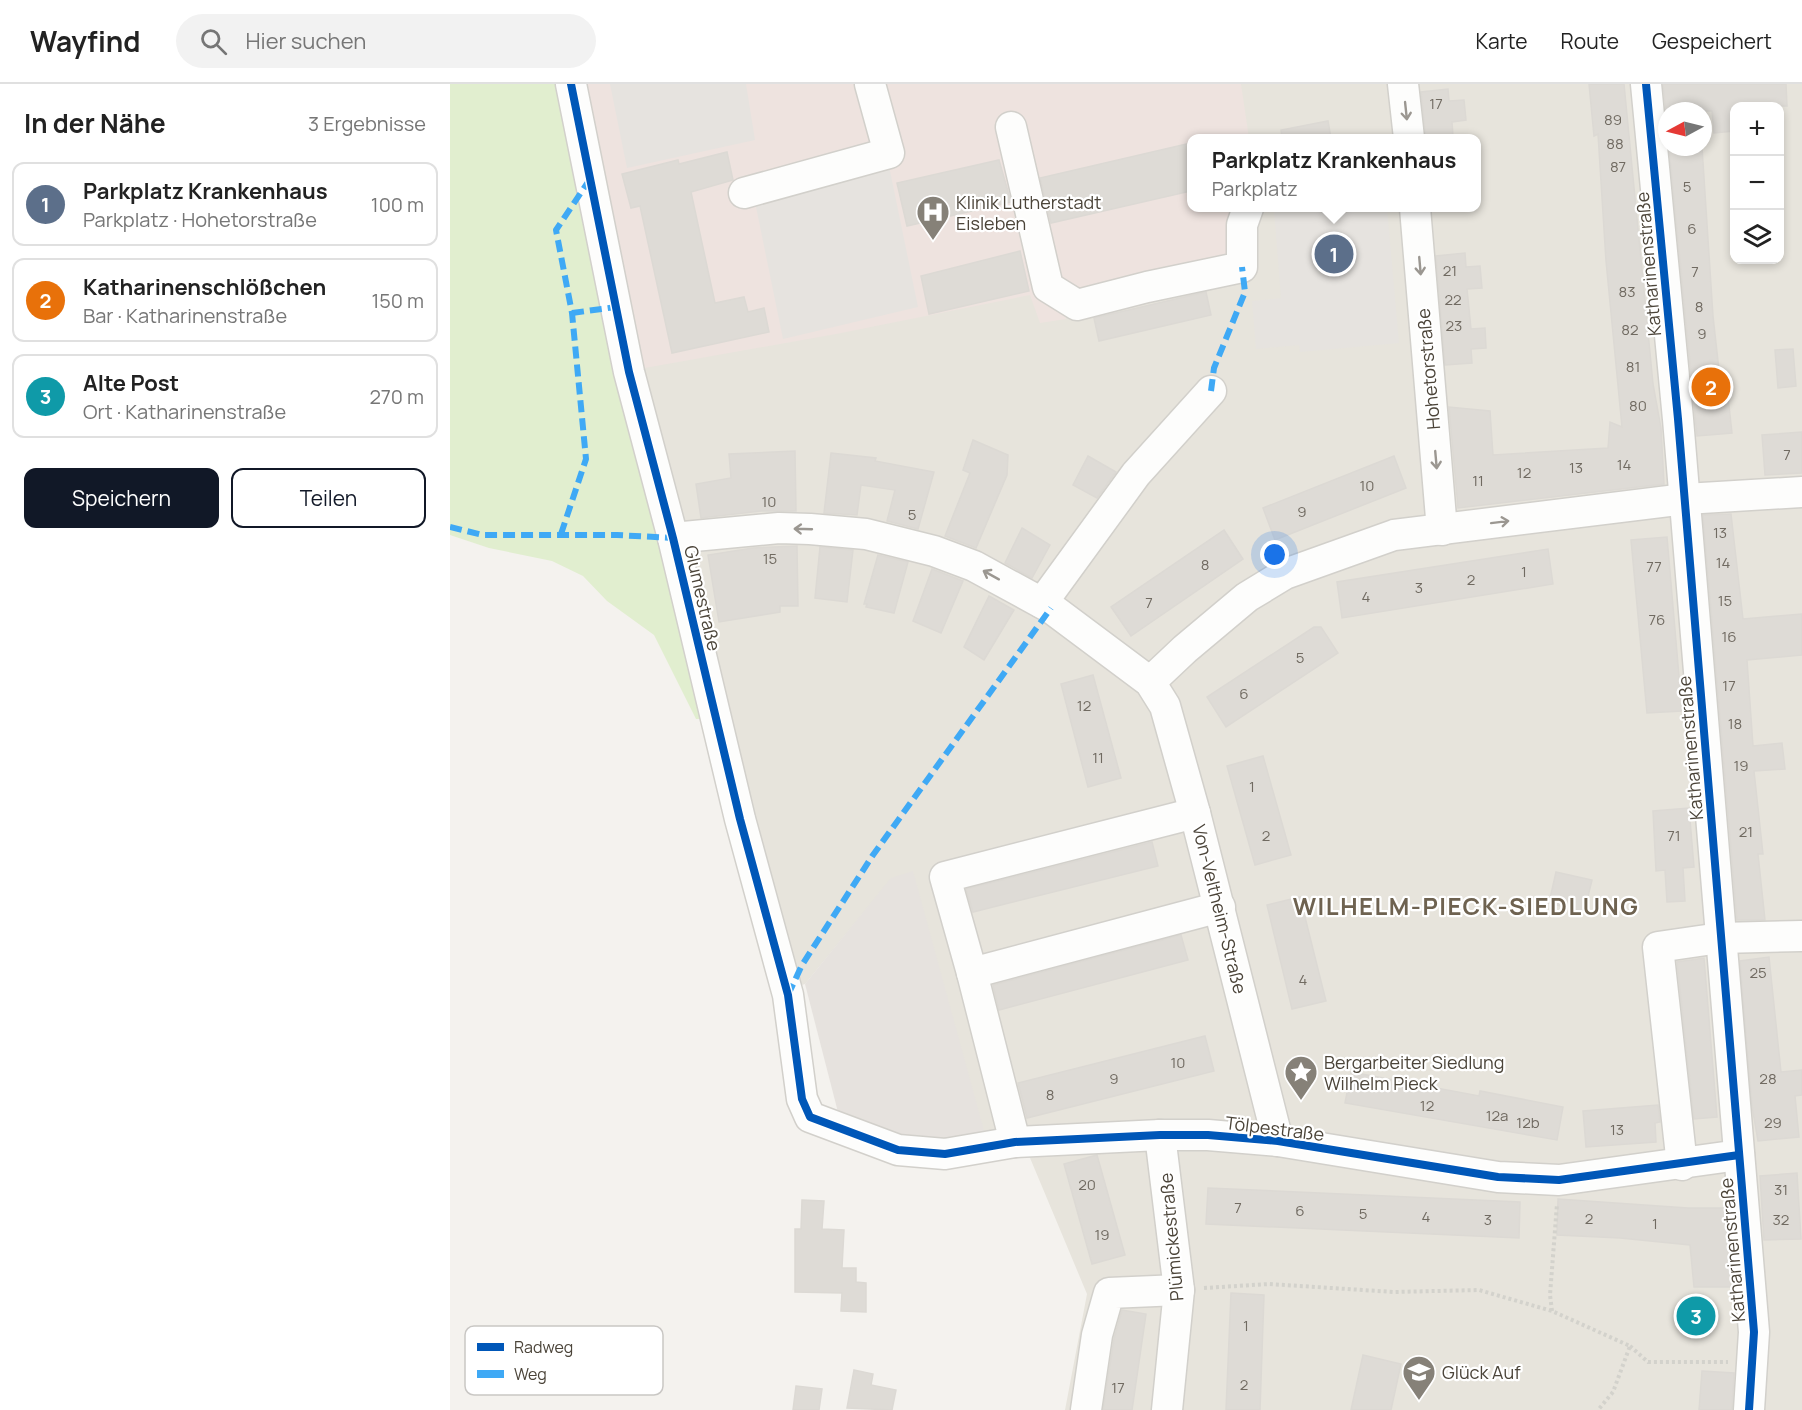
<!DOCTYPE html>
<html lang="de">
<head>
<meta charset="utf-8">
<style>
	body { margin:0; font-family:Manrope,sans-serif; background:#f2f2f2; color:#222 }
	.controls { position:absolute; right:18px; top:18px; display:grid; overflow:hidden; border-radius:12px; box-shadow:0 3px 9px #0003 }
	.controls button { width:54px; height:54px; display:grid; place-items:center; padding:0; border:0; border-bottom:2px solid #e0e0e0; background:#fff; color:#222; font:30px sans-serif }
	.compass { position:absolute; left:1208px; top:18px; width:54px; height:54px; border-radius:50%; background:#fff; box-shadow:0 3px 9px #0003; rotate:263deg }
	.you { position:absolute; left:825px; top:471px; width:21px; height:21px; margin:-15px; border:4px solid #fff; border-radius:50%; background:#1a73e8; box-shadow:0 0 0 9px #1a73e833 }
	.badge { display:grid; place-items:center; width:39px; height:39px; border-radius:50%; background:#111827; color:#fff; font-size:20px; font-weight:700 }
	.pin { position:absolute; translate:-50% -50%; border:3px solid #fff; box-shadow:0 2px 6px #0006 }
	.popup { position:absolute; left:737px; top:50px; width:294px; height:78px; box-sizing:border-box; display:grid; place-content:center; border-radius:12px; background:#fff; filter:drop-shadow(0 2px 4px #0005); font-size:20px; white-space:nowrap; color:#767676 }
	.popup b { font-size:22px; color:#222 }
	.popup::after { content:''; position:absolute; left:50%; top:100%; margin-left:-12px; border:12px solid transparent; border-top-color:#fff }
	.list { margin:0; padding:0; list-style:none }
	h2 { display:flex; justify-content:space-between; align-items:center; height:78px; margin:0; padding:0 24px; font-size:26px }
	h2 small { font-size:20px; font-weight:400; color:#767676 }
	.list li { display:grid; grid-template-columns:39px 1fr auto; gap:18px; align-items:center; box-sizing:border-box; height:84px; margin:0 12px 12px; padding:0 12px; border:2px solid #e0e0e0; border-radius:12px }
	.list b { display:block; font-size:22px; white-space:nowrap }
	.list p { margin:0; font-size:20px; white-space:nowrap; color:#767676 }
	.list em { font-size:20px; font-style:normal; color:#767676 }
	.actions { display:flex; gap:12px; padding:18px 24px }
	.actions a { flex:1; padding:14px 0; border:2px solid #111827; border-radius:12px; text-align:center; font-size:21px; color:#111827 }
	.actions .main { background:#111827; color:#fff }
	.icon { flex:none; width:33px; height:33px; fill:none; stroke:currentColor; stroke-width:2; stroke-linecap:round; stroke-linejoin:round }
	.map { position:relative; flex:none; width:1352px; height:1326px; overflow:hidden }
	header { display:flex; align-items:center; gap:36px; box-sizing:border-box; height:84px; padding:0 30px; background:#fff; border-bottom:2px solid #e0e0e0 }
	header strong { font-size:28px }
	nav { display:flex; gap:33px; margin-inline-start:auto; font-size:21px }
	.search { width:420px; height:54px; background:#f2f2f2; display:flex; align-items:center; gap:15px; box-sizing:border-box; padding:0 21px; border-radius:33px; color:#767676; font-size:22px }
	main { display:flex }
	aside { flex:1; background:#fff }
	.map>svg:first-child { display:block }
	.residential { fill:#e7e4dc; fill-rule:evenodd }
	.industrial { fill:#e6e2de }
	.medical { fill:#eee3df }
	.green { fill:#e1eecf }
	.parking { fill:#e6e3df }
	.building { fill:#dedbd6; stroke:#dcd9d4; stroke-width:1.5 }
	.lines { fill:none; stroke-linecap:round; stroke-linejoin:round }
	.minor-casing { stroke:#d2d0cb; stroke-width:33 }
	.path { stroke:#d3d2cc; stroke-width:4; stroke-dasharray:3 3; stroke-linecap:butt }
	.minor { stroke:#fdfdfc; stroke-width:30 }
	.quiet { stroke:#3fa9f5; stroke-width:6; stroke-dasharray:12 6; stroke-linecap:butt }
	.cycleway-casing { stroke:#fff; stroke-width:11 }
	.cycleway { stroke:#0057b8; stroke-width:8 }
	.oneway { stroke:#9b9791 }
	.labels { text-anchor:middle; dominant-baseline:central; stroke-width:4.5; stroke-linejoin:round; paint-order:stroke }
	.number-label { font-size:15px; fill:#706a61 }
	.poi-label { font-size:18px; fill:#4b4439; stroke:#fff; text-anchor:start }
	.street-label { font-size:18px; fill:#4b4439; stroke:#fff }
	.district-label { font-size:24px; font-weight:bold; letter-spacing:1.5px; fill:#6e6250; stroke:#fff }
	.key { fill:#fff; stroke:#c9c7c4; stroke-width:1.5 }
	.key-label { font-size:16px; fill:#4b4439 }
</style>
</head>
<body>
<header>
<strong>Wayfind</strong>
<div class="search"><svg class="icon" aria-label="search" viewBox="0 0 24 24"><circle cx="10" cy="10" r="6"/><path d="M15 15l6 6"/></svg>Hier suchen</div>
<nav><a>Karte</a><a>Route</a><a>Gespeichert</a></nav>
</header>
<main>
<aside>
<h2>In der Nähe<small>3 Ergebnisse</small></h2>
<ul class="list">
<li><span class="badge" style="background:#5c6f8a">1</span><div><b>Parkplatz Krankenhaus</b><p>Parkplatz · Hohetorstraße</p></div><em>100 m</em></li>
<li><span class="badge" style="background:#e8710a">2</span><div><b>Katharinenschlößchen</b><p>Bar · Katharinenstraße</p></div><em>150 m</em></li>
<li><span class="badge" style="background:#0f9aa8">3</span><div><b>Alte Post</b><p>Ort · Katharinenstraße</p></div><em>270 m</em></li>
</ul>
<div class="actions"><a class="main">Speichern</a><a>Teilen</a></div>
</aside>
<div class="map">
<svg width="1352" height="1326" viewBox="0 0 1352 1326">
	<rect width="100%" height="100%" fill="#f4f2ee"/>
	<path class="residential" d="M111,0H1352V1326H615L637,1210L570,1050L536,1054L441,795L355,900L327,908ZM1284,22H1330V176H1284ZM1217,27H1253V63H1217ZM742,54H1026V124H742Z"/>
	<polygon class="industrial" points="463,787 536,1054 480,1064 390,1036 355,900 441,794"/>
	<polygon class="medical" points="129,0 791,0 799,54 742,54 742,124 809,124 800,187 616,226 616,235 590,239 580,211 386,250 189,285"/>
	<polygon class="green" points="0,0 111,0 260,635 246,635 204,551 157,517 133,492 102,477 39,464 0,451"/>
	<g class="parking">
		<polygon points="160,0 296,0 305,56 177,84"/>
		<polygon points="439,82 468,223 333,255 304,113"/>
		<polygon points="851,124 937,124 949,259 850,268 849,261 806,265 802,217 831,214 824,126"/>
	</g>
	<g class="building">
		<polygon points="1139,0 1174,0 1203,300 1211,344 1214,400 1008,424 999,323 1040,327 1043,371 1158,364 1160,338 1172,343 1156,177 1148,50 1144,52"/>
		<polygon points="1213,0 1336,0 1337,22 1284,22 1284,47 1264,49 1262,27 1216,27"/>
		<polygon points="998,5 999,17 1014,16 1016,36 1002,38 1003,52 976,54 971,8"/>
		<polygon points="878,37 881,54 832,54 831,46"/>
		<polygon points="741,59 741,107 601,139 590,94"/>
		<polygon points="1219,63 1252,63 1263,232 1272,313 1278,313 1282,349 1247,352"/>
		<polygon points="277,68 283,96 241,108 265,219 294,213 298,228 314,224 319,248 222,269 190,122 181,124 172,90 228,76 229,80"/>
		<polygon points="549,76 561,118 457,142 447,99"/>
		<polygon points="570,167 579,207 479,230 471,192"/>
		<polygon points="1015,169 1016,183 1030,182 1032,204 1017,205 1021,245 1035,244 1036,264 1021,265 1022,279 995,281 986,172"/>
		<polygon points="756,208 761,231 649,257 644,234"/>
		<polygon points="1343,265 1346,302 1328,304 1325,266"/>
		<polygon points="1352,348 1352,389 1315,391 1312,351"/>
		<polygon points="523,356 558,371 557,391 526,464 495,452 520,389 513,386"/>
		<polygon points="345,367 346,427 311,427 251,434 246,400 281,394 279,370"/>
		<polygon points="381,369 426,374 425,377 484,388 468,445 437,437 445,406 411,401 407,431 374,429"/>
		<polygon points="638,372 666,388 647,414 623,401"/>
		<polygon points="944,372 956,404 825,456 813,424"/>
		<polygon points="1281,430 1293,535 1352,530 1352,571 1297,576 1303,662 1332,659 1335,685 1304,687 1313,770 1308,770 1315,836 1287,836 1253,431"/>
		<polygon points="572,444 600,461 582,494 555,479"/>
		<polygon points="774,446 793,475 681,552 661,523"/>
		<polygon points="1217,453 1232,627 1197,629 1181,456"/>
		<polygon points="347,462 348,522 330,522 330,528 269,538 258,471 303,464"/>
		<polygon points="370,463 403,466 397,518 365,514"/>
		<polygon points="1098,465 1103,500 892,534 887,498"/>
		<polygon points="428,471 458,478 444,529 416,523 417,520 414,520"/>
		<polygon points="482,485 513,497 491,549 463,537"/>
		<polygon points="539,512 564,526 534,576 514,563"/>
		<polygon points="864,543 871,543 888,569 776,643 757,613"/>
		<polygon points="643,591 671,694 638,703 611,600"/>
		<polygon points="813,672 841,771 805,781 777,682"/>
		<polygon points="1239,724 1244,783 1233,784 1235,817 1217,818 1215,786 1206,787 1203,727"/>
		<polygon points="702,758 708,782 523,828 516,805"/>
		<polygon points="1106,788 1142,796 1134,828 1099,819"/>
		<polygon points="850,813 876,917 842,925 817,821"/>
		<polygon points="731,851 738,876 549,926 543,901"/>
		<polygon points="1319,873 1331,988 1352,986 1352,1011 1345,1012 1349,1053 1308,1057 1302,1022 1290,877"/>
		<polygon points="1254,874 1267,1033 1244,1035 1227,878"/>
		<polygon points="755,952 764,987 577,1034 568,999"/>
		<polygon points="901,988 1029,1012 1030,1007 1113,1023 1107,1056 895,1019"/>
		<polygon points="1208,1021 1210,1038 1205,1039 1206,1058 1136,1063 1133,1027"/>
		<polygon points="647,1071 675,1171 642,1180 614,1080"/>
		<polygon points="1347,1089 1351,1155 1314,1156 1310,1092"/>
		<polygon points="758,1104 1070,1118 1069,1154 756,1140"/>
		<polygon points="1108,1115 1238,1124 1274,1124 1281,1203 1244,1203 1240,1161 1170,1154 1107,1151"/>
		<polygon points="352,1116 374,1117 372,1145 394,1146 392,1184 406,1184 406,1198 416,1199 416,1228 391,1227 392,1209 345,1208 345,1145 351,1145"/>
		<polygon points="781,1209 814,1211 810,1326 776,1326"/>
		<polygon points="1260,1221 1263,1240 1231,1243 1229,1224"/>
		<polygon points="672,1226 696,1230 682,1326 653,1326 664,1255"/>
		<polygon points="913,1271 951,1280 941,1326 901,1326"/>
		<polygon points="404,1286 423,1290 421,1301 446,1306 442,1326 397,1324"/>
		<polygon points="1252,1287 1284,1289 1282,1326 1249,1326"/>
		<polygon points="346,1302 372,1305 369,1326 343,1326"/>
	</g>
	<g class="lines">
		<defs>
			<g id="minor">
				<polyline points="121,0 179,288 223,454 290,735 338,911 352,1015 360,1033 448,1066 495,1070 565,1058 710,1051 758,1051 828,1057 1048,1093 1109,1096 1289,1071"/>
				<polyline points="953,0 959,54"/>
				<polyline points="1196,0 1228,335 1304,1248 1299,1326"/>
				<polyline points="561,43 598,203 627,221 697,203 792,183 792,141 798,124"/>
				<polyline points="294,109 439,69 420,0"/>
				<polyline points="965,124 992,446"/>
				<polyline points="223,454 329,444 360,445 416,450 484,467 524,482 601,524 700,598 715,622 745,729 828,1057"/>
				<polyline points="592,519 686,390 761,307"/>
				<polyline points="700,598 735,565 797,513 835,490 944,451 1235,415 1352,408"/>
				<polyline points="745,729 495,793 522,889 770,823"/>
				<polyline points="522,889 565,1058"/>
				<polyline points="710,1051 729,1206 717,1326"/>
				<polyline points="1232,1081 1208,863 1270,854 1352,852"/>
				<polyline points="636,1326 647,1251 659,1209 729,1206"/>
			</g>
		</defs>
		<use href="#minor" class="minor-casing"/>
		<g class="path">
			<polyline points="754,1204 819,1200 944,1208 1029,1206 1102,1227 1180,1262 1163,1308 1148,1326"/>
			<polyline points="1102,1227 1100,1211 1107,1120"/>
			<polyline points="1180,1262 1198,1278 1278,1278"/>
		</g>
		<use href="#minor" class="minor"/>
		<g class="quiet">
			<polyline points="122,229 166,223"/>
			<polyline points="761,307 764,284 795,208 792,183"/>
			<polyline points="0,443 33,451 167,451 223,454"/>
			<polyline points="111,450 136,375 122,229 106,146 140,95"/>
			<polyline points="338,911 352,881 423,771 601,524"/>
		</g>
		<defs>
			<g id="cycleway">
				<polyline points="121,0 179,288 223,454 290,735 338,911 352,1015 360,1033 448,1066 495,1070 565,1058 710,1051 758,1051 828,1057 1048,1093 1109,1096 1289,1071"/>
				<polyline points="1196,0 1228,335 1304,1248 1299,1326"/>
			</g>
		</defs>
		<use href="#cycleway" class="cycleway-casing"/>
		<use href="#cycleway" class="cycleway"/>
	</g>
	<defs><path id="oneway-shaft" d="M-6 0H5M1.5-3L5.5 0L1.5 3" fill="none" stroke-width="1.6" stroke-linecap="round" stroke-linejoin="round" transform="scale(1.5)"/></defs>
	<g class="oneway">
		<use href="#oneway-shaft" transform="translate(956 27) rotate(84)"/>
		<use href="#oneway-shaft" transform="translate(970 182) rotate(85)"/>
		<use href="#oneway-shaft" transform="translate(986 376) rotate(85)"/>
		<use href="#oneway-shaft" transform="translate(1050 438) rotate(-7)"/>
		<use href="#oneway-shaft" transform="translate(353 445) rotate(-178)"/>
		<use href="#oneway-shaft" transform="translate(541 491) rotate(-151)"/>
	</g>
	<defs>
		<symbol id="hospital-pin" viewBox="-11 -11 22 30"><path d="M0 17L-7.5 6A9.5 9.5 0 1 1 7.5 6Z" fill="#868178" stroke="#fff"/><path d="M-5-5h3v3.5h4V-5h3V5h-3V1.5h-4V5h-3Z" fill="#fff"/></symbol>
		<symbol id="sight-pin" viewBox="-11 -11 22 30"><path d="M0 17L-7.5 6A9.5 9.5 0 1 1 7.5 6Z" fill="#868178" stroke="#fff"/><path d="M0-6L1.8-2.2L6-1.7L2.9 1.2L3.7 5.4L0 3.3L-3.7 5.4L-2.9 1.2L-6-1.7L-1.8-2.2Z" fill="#fff"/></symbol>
		<symbol id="school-pin" viewBox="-11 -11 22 30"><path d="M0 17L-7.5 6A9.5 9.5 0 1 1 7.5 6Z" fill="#868178" stroke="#fff"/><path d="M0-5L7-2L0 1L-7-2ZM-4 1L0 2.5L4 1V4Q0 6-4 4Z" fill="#fff"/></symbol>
	</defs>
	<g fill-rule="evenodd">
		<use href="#hospital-pin" x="464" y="109" width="38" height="52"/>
		<use href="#sight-pin" x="832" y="969" width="38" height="52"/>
		<use href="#school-pin" x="950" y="1269" width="38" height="52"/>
	</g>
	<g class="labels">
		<g class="number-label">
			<text x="986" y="19">17</text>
			<text x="1163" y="35">89</text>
			<text x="1165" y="59">88</text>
			<text x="1168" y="82">87</text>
			<text x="1237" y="102">5</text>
			<text x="1242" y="144">6</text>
			<text x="1000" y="186">21</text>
			<text x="1245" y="187">7</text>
			<text x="1177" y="207">83</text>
			<text x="1003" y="215">22</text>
			<text x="1249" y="222">8</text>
			<text x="1004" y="241">23</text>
			<text x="1180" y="245">82</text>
			<text x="1252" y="249">9</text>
			<text x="1183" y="282">81</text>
			<text x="1188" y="321">80</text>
			<text x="1337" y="370">7</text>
			<text x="1174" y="380">14</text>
			<text x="1126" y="383">13</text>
			<text x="1074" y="388">12</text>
			<text x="1028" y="396">11</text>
			<text x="917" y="401">10</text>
			<text x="319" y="417">10</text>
			<text x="852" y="427">9</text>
			<text x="462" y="430">5</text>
			<text x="1270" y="448">13</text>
			<text x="320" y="474">15</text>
			<text x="1273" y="478">14</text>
			<text x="755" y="480">8</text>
			<text x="1204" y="482">77</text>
			<text x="1074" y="487">1</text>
			<text x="1021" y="495">2</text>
			<text x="969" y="503">3</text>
			<text x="916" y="512">4</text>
			<text x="1275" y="516">15</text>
			<text x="699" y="518">7</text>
			<text x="1207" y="535">76</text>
			<text x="1279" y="552">16</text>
			<text x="850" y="573">5</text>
			<text x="1279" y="601">17</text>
			<text x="794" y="609">6</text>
			<text x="634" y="621">12</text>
			<text x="1285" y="639">18</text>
			<text x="648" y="673">11</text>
			<text x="1291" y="681">19</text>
			<text x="802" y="702">1</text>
			<text x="1296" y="747">21</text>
			<text x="816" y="751">2</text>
			<text x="1224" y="751">71</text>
			<text x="1308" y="888">25</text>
			<text x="853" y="895">4</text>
			<text x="728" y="978">10</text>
			<text x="664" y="994">9</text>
			<text x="1318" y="994">28</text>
			<text x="600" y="1010">8</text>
			<text x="977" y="1021">12</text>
			<text x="1047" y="1031">12a</text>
			<text x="1078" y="1038">12b</text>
			<text x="1323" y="1038">29</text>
			<text x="1167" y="1045">13</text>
			<text x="637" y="1100">20</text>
			<text x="1331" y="1105">31</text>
			<text x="788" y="1123">7</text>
			<text x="850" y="1126">6</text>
			<text x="913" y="1129">5</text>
			<text x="976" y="1132">4</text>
			<text x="1139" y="1134">2</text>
			<text x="1038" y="1135">3</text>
			<text x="1331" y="1135">32</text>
			<text x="1205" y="1139">1</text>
			<text x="652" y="1150">19</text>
			<text x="796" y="1241">1</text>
			<text x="794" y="1300">2</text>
			<text x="668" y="1303">17</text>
		</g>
		<g class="poi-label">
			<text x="506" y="118">Klinik Lutherstadt<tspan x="506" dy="21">Eisleben</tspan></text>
			<text x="874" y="978">Bergarbeiter Siedlung<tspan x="874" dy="21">Wilhelm Pieck</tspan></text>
			<text x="992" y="1288">Glück Auf</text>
		</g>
		<g class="street-label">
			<text transform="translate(1198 180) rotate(-95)">Katharinenstraße</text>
			<text transform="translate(978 285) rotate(-95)">Hohetorstraße</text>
			<text transform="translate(253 514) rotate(77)">Glumestraße</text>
			<text transform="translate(1240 664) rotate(-95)">Katharinenstraße</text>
			<text transform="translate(770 825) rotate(76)">Von-Veltheim-Straße</text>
			<text transform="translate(825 1044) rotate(7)">Tölpestraße</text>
			<text transform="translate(721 1153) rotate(-95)">Plümickestraße</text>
			<text transform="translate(1282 1166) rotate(-95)">Katharinenstraße</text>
		</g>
		<g class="district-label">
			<text x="1016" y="821">WILHELM-PIECK-SIEDLUNG</text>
		</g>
	</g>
	<rect x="15" y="1242" width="198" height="69" rx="9" class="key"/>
	<rect x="27" y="1259" width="27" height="8" fill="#0057b8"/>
	<rect x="27" y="1286" width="27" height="8" fill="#3fa9f5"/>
	<g class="key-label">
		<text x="64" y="1269">Radweg</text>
		<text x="64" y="1296">Weg</text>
	</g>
</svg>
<div class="controls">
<button>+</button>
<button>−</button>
<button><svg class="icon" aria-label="layers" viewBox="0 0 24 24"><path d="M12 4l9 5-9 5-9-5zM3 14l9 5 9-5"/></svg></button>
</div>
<svg class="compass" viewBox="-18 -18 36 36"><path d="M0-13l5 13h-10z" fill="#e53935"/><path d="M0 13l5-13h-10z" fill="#767676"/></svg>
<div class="you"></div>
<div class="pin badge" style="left:884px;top:170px;background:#5c6f8a">1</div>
<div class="popup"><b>Parkplatz Krankenhaus</b>Parkplatz</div>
<div class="pin badge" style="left:1261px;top:303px;background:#e8710a">2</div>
<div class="pin badge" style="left:1246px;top:1232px;background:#0f9aa8">3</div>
</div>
</main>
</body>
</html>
